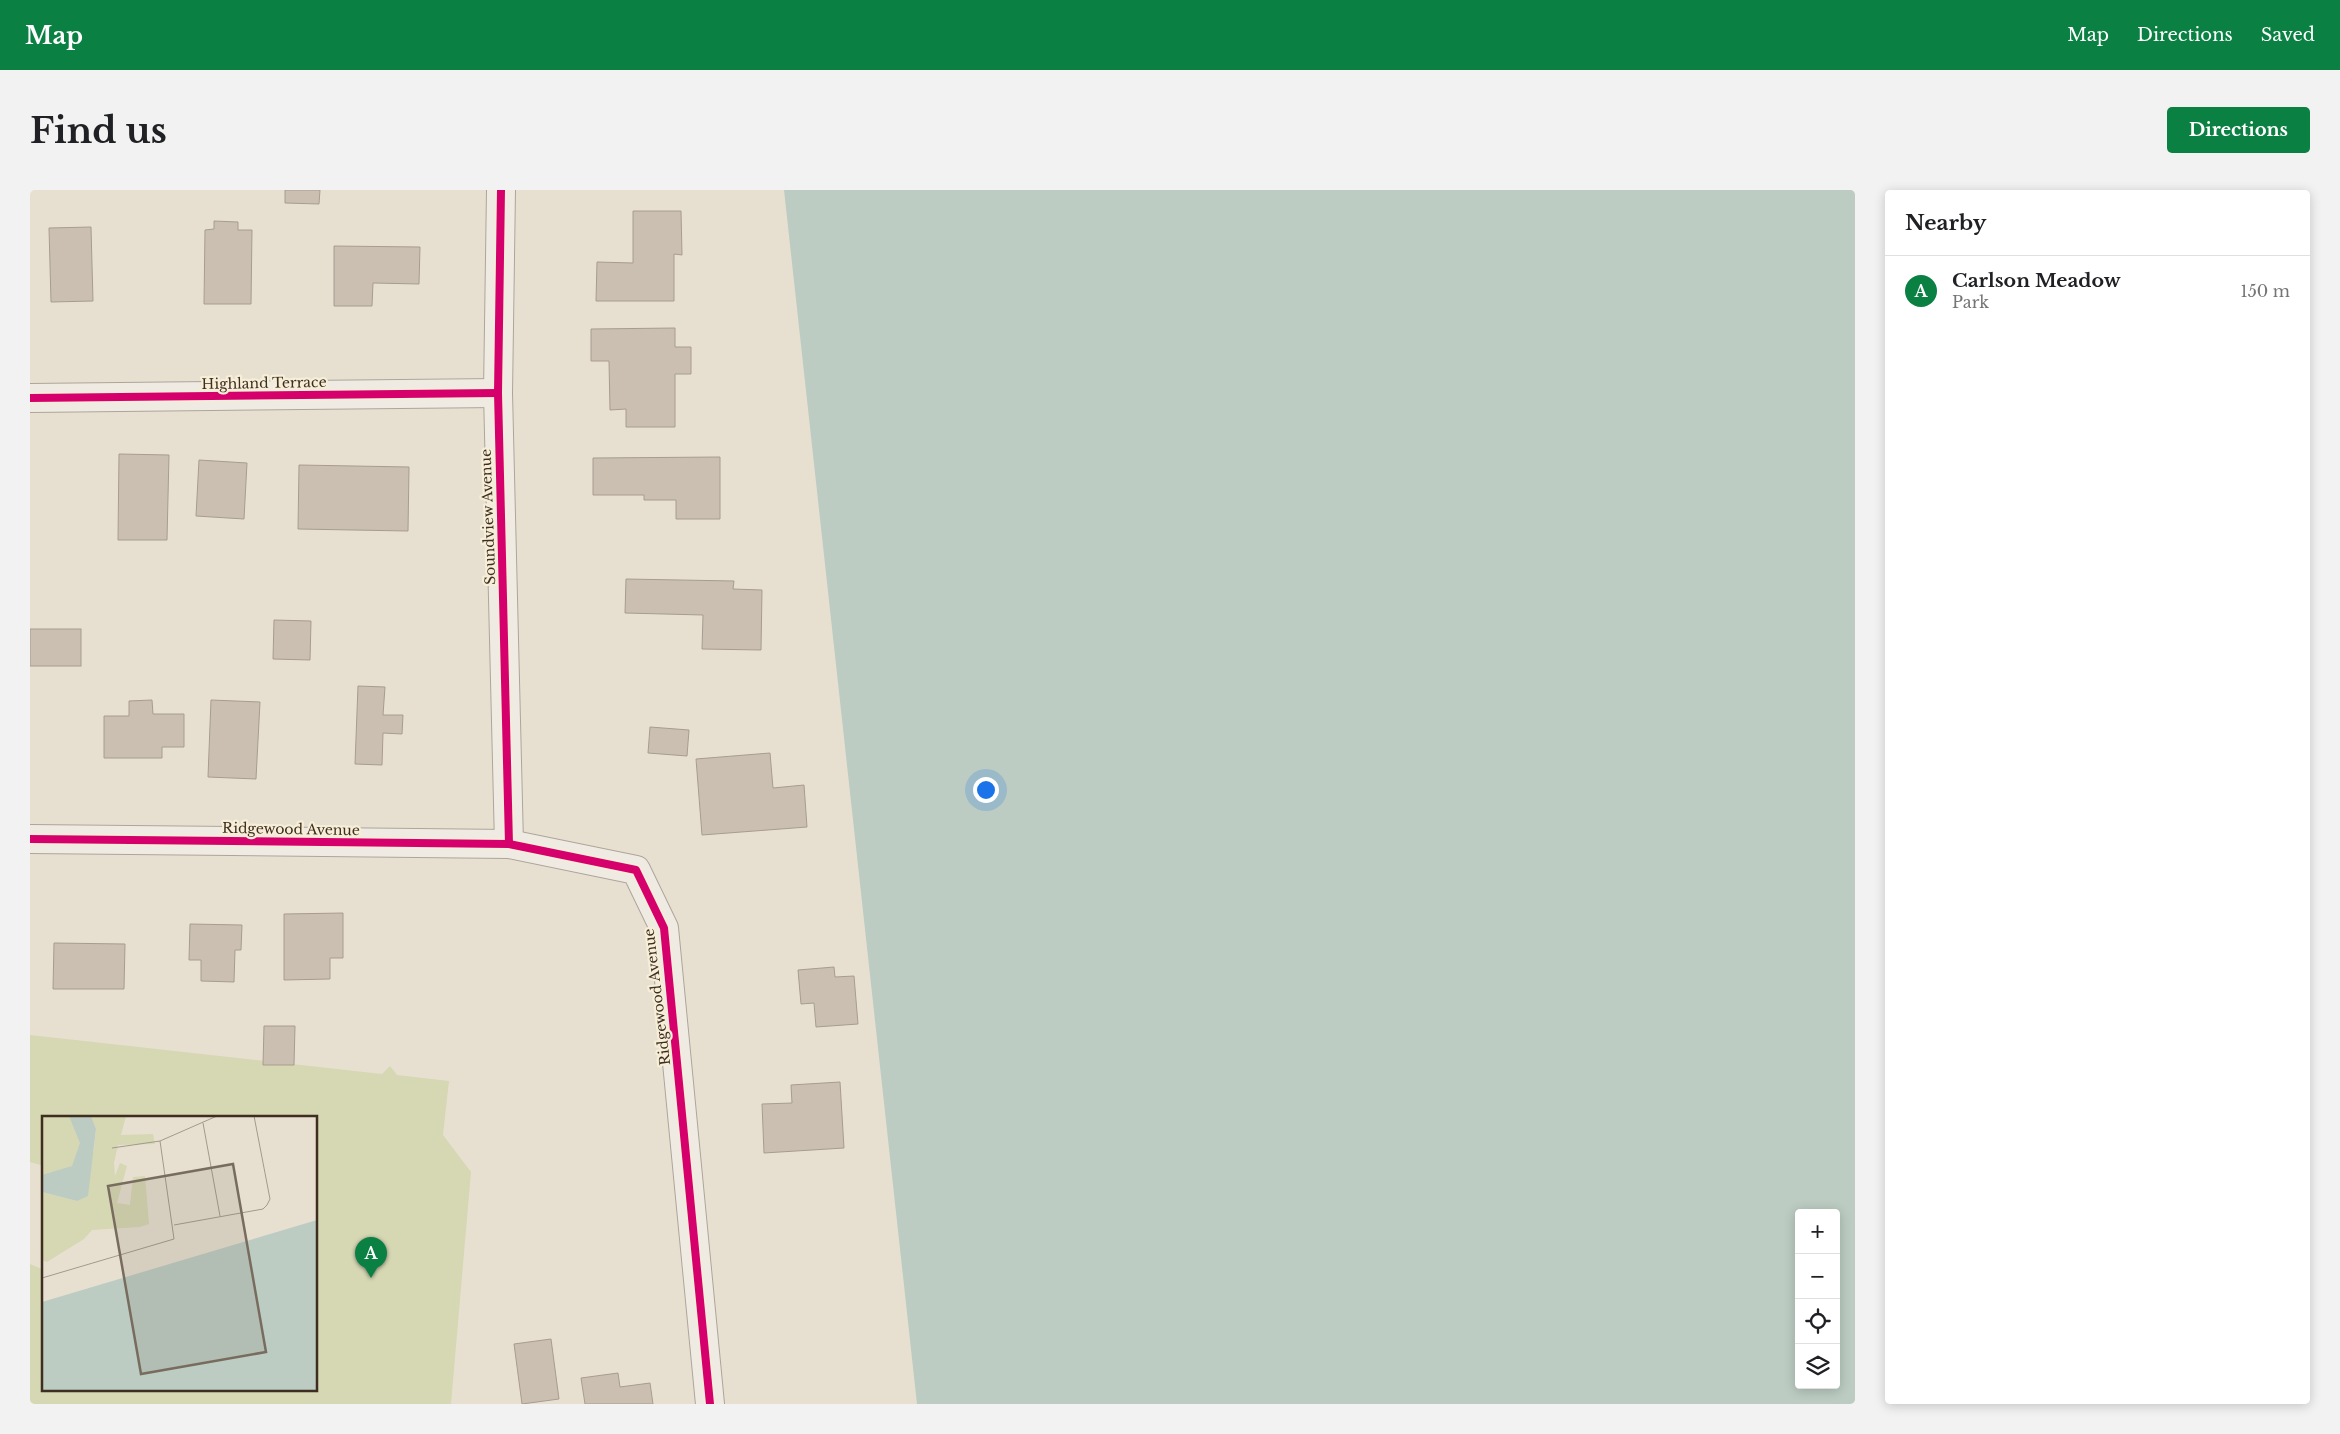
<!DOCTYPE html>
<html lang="en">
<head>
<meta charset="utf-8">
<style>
	body { margin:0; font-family:"Libre Baskerville",serif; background:#f2f2f2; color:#202124 }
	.controls { position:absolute; right:15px; bottom:15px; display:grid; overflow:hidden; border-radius:5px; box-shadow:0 2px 12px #0003 }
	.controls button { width:45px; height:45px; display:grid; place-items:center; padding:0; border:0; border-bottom:1px solid #e0e0e0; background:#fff; color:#202124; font:25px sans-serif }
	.you { position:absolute; left:955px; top:599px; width:18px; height:18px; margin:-12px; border:4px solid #fff; border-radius:50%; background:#1a73e8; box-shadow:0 0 0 8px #1a73e833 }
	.badge { display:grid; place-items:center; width:32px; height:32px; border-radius:50%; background:#0b8043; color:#fff; font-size:16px; font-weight:700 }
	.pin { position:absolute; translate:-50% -41px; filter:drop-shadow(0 1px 2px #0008) }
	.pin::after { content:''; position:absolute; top:26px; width:18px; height:15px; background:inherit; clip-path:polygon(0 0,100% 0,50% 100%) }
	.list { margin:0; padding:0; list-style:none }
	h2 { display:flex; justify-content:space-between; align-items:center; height:65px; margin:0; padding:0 20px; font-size:21px }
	h2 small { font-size:16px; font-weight:400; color:#757577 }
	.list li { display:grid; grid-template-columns:32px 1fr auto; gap:15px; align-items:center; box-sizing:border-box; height:70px; padding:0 20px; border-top:1px solid #e0e0e0 }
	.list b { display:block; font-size:19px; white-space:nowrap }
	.list p { margin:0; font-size:16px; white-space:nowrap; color:#757577 }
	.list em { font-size:16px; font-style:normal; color:#757577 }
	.icon { flex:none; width:28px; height:28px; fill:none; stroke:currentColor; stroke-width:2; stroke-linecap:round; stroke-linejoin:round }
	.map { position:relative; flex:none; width:1825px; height:1214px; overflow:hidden; border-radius:5px }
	header { display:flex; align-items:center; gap:30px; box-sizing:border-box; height:70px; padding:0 25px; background:#0b8043; color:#fff }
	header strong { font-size:24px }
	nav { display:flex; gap:28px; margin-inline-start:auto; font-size:18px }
	.intro { display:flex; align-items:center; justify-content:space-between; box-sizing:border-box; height:120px; padding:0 30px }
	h1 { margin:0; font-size:35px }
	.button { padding:12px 22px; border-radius:5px; background:#0b8043; color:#fff; font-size:18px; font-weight:700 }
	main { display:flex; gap:30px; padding:0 30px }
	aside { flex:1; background:#fff; border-radius:5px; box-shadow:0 2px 12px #0003 }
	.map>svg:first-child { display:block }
	.green { fill:#d6d7b3 }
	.water { fill:#bcccc2; fill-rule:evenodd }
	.building { fill:#cbbfb2; stroke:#a89c90 }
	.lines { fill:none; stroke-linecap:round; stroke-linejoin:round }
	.street-casing { stroke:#ada599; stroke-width:30 }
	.street { stroke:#efebe3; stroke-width:28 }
	.cycleway-casing { stroke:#f7eed8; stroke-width:11 }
	.cycleway { stroke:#d6006c; stroke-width:8 }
	.labels { text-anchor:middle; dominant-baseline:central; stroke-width:4.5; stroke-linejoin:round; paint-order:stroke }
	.street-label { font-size:14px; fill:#3d2e20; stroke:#f7eed8 }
	.inset-road { fill:none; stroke:#a3998a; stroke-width:1 }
	.view { fill:#786c5e; fill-opacity:0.15; stroke:#786c5e; stroke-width:2.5 }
	.inset-edge { fill:none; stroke:#3d2e20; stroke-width:2.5 }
</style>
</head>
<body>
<header>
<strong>Map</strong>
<nav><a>Map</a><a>Directions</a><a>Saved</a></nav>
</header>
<div class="intro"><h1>Find us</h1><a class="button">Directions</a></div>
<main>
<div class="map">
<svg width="1825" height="1214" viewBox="0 0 1825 1214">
	<rect width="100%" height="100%" fill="#e7e0d1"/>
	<polygon class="green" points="0,845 352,884 360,876 367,885 419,891 413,945 441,982 421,1214 0,1214 0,1074 14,1080 14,1200 286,1200 286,928 14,928 14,976 0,972"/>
	<path class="water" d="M754,0H1825V1214H887ZM1769,1023H1806V1195H1769Z"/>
	<g class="building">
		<polygon points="255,0 290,0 289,14 255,13"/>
		<polygon points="603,21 651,21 652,65 644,64 644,111 566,111 567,72 603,73"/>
		<polygon points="184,31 208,32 208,40 222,40 221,114 174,114 175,40 184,39"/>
		<polygon points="61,37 63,111 21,112 19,38"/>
		<polygon points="304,56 390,57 389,94 343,93 342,116 304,116"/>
		<polygon points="645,138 645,157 661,157 661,184 645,184 645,237 596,237 596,219 580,220 579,171 561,171 561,139"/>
		<polygon points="89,264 139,265 137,350 88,350"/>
		<polygon points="690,267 690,329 646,329 646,310 614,310 614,305 563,305 563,268"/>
		<polygon points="169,270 217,273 214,329 166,326"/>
		<polygon points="269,275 379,277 378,341 268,339"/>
		<polygon points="596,389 704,391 703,399 732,400 731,460 672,459 673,425 595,423"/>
		<polygon points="244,430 281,431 280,470 243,469"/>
		<rect x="0" y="439" width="51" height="37"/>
		<polygon points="328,496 355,497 353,525 373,525 372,544 353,543 352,575 325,574"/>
		<polygon points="122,510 123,524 154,524 154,557 132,557 132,568 74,568 74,526 99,526 99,511"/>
		<polygon points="181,510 230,512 226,589 178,587"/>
		<polygon points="620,537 659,540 657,566 618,563"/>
		<polygon points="740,563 743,598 774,595 777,637 672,645 666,569"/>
		<polygon points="313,723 313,768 300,768 300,789 254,790 254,724"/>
		<polygon points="160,734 212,735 211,760 205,760 204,792 171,791 171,770 159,770"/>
		<polygon points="24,753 95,754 94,799 23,799"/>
		<polygon points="804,777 805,787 824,786 828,834 786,837 784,813 771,814 768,780"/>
		<polygon points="234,836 265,836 264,875 233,875"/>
		<polygon points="810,892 814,958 734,963 732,914 762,913 761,895"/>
		<polygon points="521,1149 529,1209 492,1214 484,1154"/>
		<polygon points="588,1183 590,1197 620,1193 623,1214 555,1214 551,1188"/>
	</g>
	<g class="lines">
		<defs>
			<g id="street">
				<polyline points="471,0 468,203 479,654"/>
				<polyline points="0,208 468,203"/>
				<polyline points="0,649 479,654 606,680 634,738 680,1214"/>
			</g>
		</defs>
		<use href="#street" class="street-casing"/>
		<use href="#street" class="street"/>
		<defs>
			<g id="cycleway">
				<polyline points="471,0 468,203 479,654"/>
				<polyline points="0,208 468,203"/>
				<polyline points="0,649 479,654 606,680 634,738 680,1214"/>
			</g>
		</defs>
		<use href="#cycleway" class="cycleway-casing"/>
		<use href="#cycleway" class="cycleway"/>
	</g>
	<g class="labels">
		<g class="street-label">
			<text transform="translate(234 193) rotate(-1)">Highland Terrace</text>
			<text transform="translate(458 327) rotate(-92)">Soundview Avenue</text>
			<text transform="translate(261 639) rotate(1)">Ridgewood Avenue</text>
			<text transform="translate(627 807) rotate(-97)">Ridgewood Avenue</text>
		</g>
	</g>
	<g transform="translate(12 926)">
		<rect width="275" height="275" fill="#e7e0d1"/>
		<path d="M0,0H34L38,8L40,49L0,68ZM49,0H84L79,19L111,18L113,28L76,29L72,47L73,60L78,47L85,50L75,87L88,89L91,61L103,60L107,108L98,111L50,114L42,123L5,146L0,144V76L35,85L52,33L54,13Z" fill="#d6d7b3"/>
		<path d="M27,0H49L54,13L46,80L35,85L0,76V59L30,50L38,27ZM275,104V275H0V186Z" fill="#bcccc2"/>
		<path class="inset-road" d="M161,7L178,100M70,32L118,25L175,0M132,109L221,93L225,89L228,83L212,0M0,162L132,123L118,25"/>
		<path class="view" d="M191,48L224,236L99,258L66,70Z"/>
		<rect width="275" height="275" class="inset-edge"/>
	</g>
</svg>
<div class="controls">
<button>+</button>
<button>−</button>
<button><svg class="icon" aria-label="locate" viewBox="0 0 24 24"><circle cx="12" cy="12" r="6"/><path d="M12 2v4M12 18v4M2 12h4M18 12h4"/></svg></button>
<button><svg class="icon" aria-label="layers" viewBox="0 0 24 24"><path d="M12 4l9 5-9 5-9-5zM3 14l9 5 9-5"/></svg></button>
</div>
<div class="you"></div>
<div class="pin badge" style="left:341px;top:1088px">A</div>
</div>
<aside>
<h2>Nearby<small></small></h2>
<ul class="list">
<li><span class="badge">A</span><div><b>Carlson Meadow</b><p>Park</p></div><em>150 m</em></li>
</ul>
</aside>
</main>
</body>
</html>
